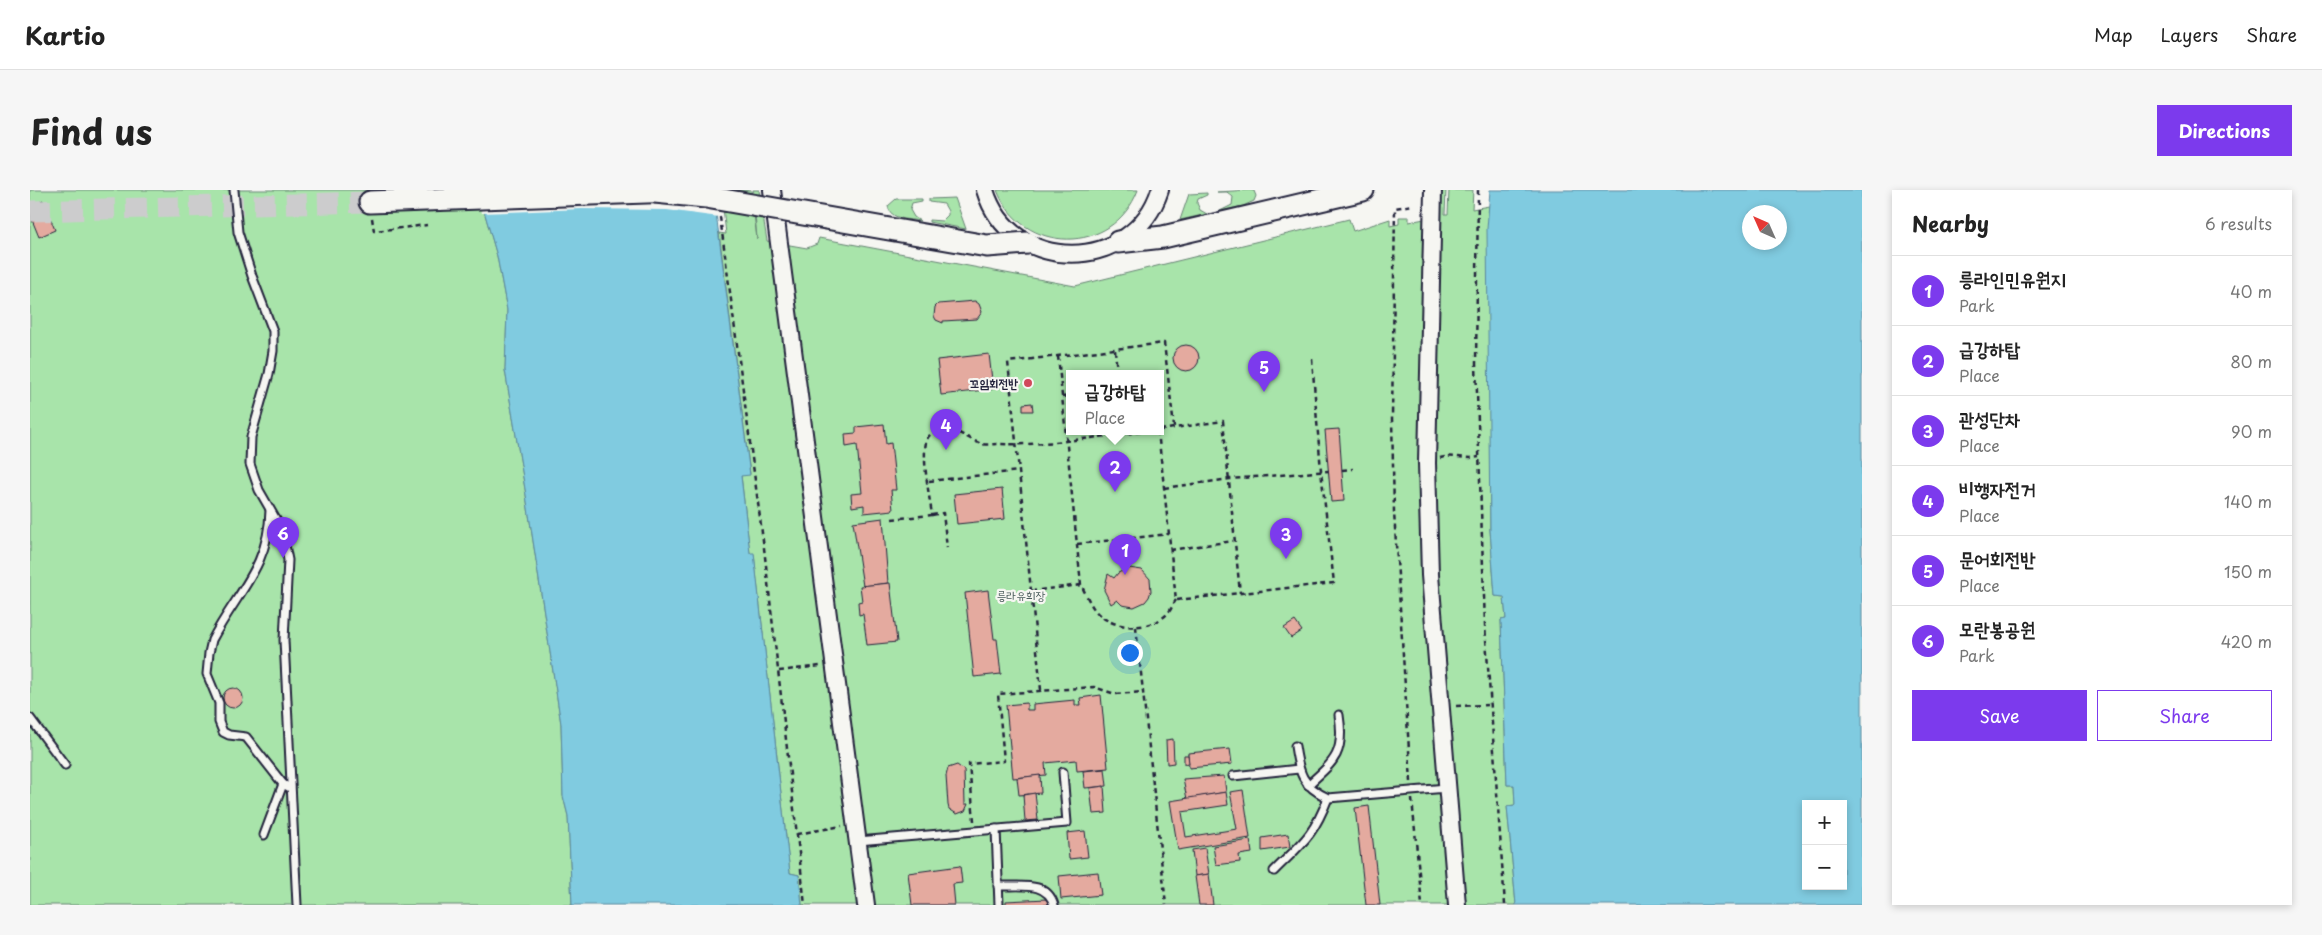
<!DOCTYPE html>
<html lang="en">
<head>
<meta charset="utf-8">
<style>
	body { margin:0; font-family:"Playpen Sans","Poor Story",sans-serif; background:#f6f6f6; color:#222 }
	.controls { position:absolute; right:15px; bottom:15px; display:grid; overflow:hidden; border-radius:0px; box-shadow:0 2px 8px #0003 }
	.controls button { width:45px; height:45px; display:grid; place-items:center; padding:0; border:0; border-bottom:1px solid #e0e0e0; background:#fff; color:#222; font:25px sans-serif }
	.compass { position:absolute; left:1712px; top:15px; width:45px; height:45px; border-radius:50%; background:#fff; box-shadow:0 2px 8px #0003; rotate:315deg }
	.you { position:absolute; left:1099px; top:462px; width:18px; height:18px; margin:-12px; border:4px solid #fff; border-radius:50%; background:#1a73e8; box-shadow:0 0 0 8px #1a73e833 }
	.badge { display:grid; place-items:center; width:32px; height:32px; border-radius:50%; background:#7c3aed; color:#fff; font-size:16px; font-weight:700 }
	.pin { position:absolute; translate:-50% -41px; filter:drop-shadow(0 1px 2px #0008) }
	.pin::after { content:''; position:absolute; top:26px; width:18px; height:15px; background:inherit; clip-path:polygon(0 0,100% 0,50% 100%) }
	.popup { position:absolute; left:1036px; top:180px; width:98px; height:65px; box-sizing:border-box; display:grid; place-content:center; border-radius:0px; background:#fff; filter:drop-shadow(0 1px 4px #0005); font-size:16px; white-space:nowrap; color:#767676 }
	.popup b { font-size:19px; color:#222 }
	.popup::after { content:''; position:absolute; left:50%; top:100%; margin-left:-10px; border:10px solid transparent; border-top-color:#fff }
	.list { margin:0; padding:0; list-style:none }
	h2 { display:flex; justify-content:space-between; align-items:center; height:65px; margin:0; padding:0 20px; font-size:21px }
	h2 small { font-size:16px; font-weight:400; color:#767676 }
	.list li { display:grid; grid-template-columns:32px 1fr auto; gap:15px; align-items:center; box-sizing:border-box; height:70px; padding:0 20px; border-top:1px solid #e0e0e0 }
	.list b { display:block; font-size:19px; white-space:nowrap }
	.list p { margin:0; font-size:16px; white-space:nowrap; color:#767676 }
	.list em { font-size:16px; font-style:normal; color:#767676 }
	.actions { display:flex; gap:10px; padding:15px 20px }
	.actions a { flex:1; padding:11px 0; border:1px solid #7c3aed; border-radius:0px; text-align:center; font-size:18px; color:#7c3aed }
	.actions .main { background:#7c3aed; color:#fff }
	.map { position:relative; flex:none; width:1832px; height:715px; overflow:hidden; border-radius:0px }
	header { display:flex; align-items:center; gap:30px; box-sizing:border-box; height:70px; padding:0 25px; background:#fff; border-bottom:1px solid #e0e0e0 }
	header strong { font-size:24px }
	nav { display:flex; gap:28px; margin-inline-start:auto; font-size:18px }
	.intro { display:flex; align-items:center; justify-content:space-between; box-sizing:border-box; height:120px; padding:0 30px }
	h1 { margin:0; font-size:35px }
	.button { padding:12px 22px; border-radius:0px; background:#7c3aed; color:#fff; font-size:18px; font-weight:700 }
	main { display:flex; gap:30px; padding:0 30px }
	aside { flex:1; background:#fff; border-radius:0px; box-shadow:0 2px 8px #0003 }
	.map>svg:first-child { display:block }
	.green { fill:#a8e4aa; stroke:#658372; fill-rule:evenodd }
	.water { fill:#80cbe0; stroke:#5a879e; fill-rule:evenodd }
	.pier { fill:#f6f6f2 }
	.building { fill:#e4aa9f; stroke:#22223b }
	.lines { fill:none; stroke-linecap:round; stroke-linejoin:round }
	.primary-tunnel { stroke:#cccccd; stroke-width:21; stroke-dasharray:21 11; stroke-linecap:butt }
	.service-casing { stroke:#22223b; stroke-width:11 }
	.tertiary-casing { stroke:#22223b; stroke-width:20 }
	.primary-casing { stroke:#22223b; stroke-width:25 }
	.path { stroke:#22223b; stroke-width:2.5; stroke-dasharray:5 4; stroke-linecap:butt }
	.service { stroke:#f6f6f2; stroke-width:7 }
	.tertiary { stroke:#f6f6f2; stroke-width:16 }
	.primary { stroke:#f6f6f2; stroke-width:21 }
	.primary-bridge-casing { stroke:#22223b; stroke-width:25; stroke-linecap:butt }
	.primary-bridge { stroke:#f6f6f2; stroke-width:21 }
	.poi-dot { fill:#d1495b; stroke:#f6f6f2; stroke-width:2 }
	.labels { text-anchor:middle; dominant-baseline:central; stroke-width:4.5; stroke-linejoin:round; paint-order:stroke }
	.poi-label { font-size:12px; font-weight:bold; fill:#22223b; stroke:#f6f6f2; text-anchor:end }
	.park-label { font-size:12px; fill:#4a5c5c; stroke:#f6f6f2 }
</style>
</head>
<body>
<header>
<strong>Kartio</strong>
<nav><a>Map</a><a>Layers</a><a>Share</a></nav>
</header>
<div class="intro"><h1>Find us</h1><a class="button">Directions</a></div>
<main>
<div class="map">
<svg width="1832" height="715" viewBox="0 0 1832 715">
	<rect width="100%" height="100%" fill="#f6f6f2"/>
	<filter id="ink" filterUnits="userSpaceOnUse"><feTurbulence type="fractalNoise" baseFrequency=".02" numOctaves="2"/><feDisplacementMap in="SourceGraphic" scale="10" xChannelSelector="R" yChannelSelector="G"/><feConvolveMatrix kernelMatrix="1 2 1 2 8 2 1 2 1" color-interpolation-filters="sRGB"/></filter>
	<g filter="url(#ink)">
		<g class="green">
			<polygon points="0,0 448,0 467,66 477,120 475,180 496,305 531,534 533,606 538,626 542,715 0,715"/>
			<path d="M691,0H721L727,49L723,0H729L737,51L777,58L787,54L789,48L1045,96L1319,29L1323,41L1360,29V36L1369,34V27H1379V32L1410,26L1411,0H1416L1415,24H1418L1419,0H1443L1442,19L1459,16L1460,340L1465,406L1474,407L1476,429L1471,430L1477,595H1484L1485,615L1477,616L1486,715H772L769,685L760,683L724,364H720L711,285L720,284L689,43L696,44ZM1040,183H1130V241H1040Z"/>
			<path d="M967,0H1108C1083,66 992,65 967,0Z"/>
			<polygon points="1220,0 1224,1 1226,6 1224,11 1213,16 1190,21 1202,15 1203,7 1197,2 1187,2"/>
			<polygon points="1177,3 1177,5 1168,9 1167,13 1170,20 1177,24 1150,30 1159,4"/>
			<polygon points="925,8 936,39 899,32 899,30 912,31 918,25 918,21 914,14 899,12 899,9"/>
			<path d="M866,9H892V11L882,13L880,20L884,27L890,31C879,29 860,30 858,16Z"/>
		</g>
		<g class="water">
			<polygon points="448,0 683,0 720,285 711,286 720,363 724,363 760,683 769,685 772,715 542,715 538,626 533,606 531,534 496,305 475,180 477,120 467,66"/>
			<path d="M1460,0H1832V715H1486L1477,616L1485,615L1484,595H1477L1471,430L1476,429L1474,407L1465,406L1460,340L1457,39ZM1720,22H1750V52H1720ZM1776,614H1813V696H1776Z"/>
		</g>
		<polygon class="pier" points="446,0 686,0 689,27 637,20 552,19 452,23"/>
		<g class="building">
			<polygon points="13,10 25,40 9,47 0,25 0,16"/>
			<polygon points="945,111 949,114 952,122 947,129 913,131 913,133 906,130 904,126 905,117 908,114"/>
			<circle cx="1156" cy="168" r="13"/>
			<polygon points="959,164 963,199 911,205 907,170"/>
			<polygon points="1229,176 1236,176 1237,181 1229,182"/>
			<polygon points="1002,213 1003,221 993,221 993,214"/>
			<polygon points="854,234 856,254 861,253 866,300 861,300 863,320 834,323 834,315 822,317 821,304 832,303 827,255 816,257 815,244 826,243 826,237"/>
			<polygon points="1309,239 1314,311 1301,312 1295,240"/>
			<polygon points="972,299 975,329 927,334 924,304"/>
			<polygon points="853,328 858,393 833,396 823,332"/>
			<polygon points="1099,378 1112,380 1120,389 1121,401 1119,407 1115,412 1104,417 1092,415 1087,410 1081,414 1074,400 1078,384 1084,388 1088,383"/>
			<polygon points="860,393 867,452 837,455 833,424 829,425 828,412 832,411 830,396"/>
			<polygon points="958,400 964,449 967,449 971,484 944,487 935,403"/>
			<polygon points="1265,431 1272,441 1261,448 1254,438"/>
			<circle cx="203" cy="508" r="10"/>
			<polygon points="1071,505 1078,578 1047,581 1046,570 1015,573 1016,585 983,588 976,515 997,513 997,520 1003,520 1003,514 1045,510 1045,515 1051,515 1050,508"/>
			<polygon points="1143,549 1144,573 1137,574 1136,550"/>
			<polygon points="1200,559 1202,574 1159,578 1158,563"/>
			<polygon points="1154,565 1158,565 1159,573 1154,574"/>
			<polygon points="927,575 934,580 935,614 938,614 935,621 927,624 919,619 918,615 916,586 918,578"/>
			<polygon points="1075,579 1077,596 1055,598 1053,581"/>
			<polygon points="1010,585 1011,603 989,605 987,588"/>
			<polygon points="1194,586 1196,602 1157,609 1153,589"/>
			<polygon points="1074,596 1076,623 1063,624 1060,598"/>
			<polygon points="1213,600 1220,648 1148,660 1140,611 1196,602 1198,615 1152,622 1156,647 1207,639 1200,602"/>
			<polygon points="1005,603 1008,630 995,631 993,605"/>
			<polygon points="1339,616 1350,715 1336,715 1325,618"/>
			<polygon points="1055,641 1058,667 1039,669 1037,643"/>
			<polygon points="1258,644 1260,657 1232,661 1232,648"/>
			<polygon points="1220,650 1222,663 1209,665 1210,672 1186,675 1183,656"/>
			<polygon points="1175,658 1179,684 1165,686 1162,660"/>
			<polygon points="930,676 932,693 923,694 925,715 882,715 878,683"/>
			<polygon points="1068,682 1071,705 1031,709 1029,686"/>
			<polygon points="1179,684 1183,715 1169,715 1165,686"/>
			<polygon points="1017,709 1018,715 976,715 976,711"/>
		</g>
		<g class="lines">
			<polyline class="primary-tunnel" points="0,21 340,12"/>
			<defs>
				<g id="service">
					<polyline points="204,0 208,42 222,86 243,141 243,161 239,184 221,247 220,274 229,300 252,340 258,370 254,450 267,715"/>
					<path d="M240,320C239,377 207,402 182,450L179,463L177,484L189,513V532L193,542L199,545L216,547L253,594L260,598"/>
					<polyline points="0,528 35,575"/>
					<path d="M1265,556C1269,583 1272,596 1298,608L1417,598"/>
					<polyline points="1203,586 1269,579"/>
					<path d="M1278,595C1305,571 1315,563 1309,525"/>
					<polyline points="966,639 969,715"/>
					<polyline points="234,645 253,594"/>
					<polyline points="828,651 1037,633 1033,582"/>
					<path d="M1244,681C1272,653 1283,647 1298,608"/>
					<path d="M968,696C989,697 1017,690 1024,715"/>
				</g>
				<g id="tertiary">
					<polyline points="742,0 836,715"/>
					<path d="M955,0C981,86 1103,84 1130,0"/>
					<polyline points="1403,0 1397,273 1400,385 1427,715"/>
				</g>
				<g id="primary">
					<polyline points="340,12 644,1"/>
					<polyline points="1088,52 1133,47 1333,0"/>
				</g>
			</defs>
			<use href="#service" class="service-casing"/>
			<use href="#tertiary" class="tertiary-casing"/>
			<use href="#primary" class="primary-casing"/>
			<g class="path">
				<polyline points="1448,0 1446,174 1455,435 1475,715"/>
				<polyline points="690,27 734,358 775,715"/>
				<polyline points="342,28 344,41 397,35"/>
				<polyline points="1085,160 1087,183"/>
				<path d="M1028,166L1051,395C1055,402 1059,412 1064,419C1079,440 1120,443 1138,423C1141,420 1143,414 1146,410"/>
				<polyline points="1032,207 1040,206"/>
				<polyline points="1130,240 1193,231 1210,403"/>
				<polyline points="1128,241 1146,410 1304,393 1291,281 1282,169"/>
				<path d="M1410,268C1423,264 1436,270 1449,267"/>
				<polyline points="1312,280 1323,279"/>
				<polyline points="899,291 988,281"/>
				<polyline points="1134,298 1200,289 1299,281"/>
				<polyline points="902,325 913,323 917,358"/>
				<path d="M862,329L902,325C900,309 889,257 899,246C916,228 935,249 952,254C957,255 965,254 971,254C1021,256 1072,245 1122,241"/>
				<polyline points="1047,354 1139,344"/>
				<polyline points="1140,360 1203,351"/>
				<polyline points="1001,401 1051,395"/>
				<polyline points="1106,437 1136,715"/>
				<polyline points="749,481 790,476"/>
				<polyline points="1011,500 978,172 1134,153 1144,237"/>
				<polyline points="1426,516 1460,515"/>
				<polyline points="1381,592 1364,322 1362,228 1365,18 1383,15"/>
				<polyline points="1382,609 1392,715"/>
				<polyline points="944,631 939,574 974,571 968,504 1064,497 1085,504 1113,502"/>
				<polyline points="767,644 812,636"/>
			</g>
			<use href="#service" class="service"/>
			<use href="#tertiary" class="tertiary"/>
			<use href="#primary" class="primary"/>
			<defs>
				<polyline id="primary-bridge" points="625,2 676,7 957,56 998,53"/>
			</defs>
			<use href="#primary-bridge" class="primary-bridge-casing"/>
			<use href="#primary-bridge" class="primary-bridge"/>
		</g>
	</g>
	<circle class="poi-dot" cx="998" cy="193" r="5"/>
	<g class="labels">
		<g class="poi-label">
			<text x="988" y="193">꼬임회전반</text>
		</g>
		<g class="park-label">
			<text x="991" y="405">릉라유희장</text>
		</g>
	</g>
</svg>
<div class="controls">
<button>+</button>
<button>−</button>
</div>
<svg class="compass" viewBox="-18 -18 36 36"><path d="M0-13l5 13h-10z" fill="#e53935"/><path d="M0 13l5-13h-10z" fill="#767676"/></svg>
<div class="you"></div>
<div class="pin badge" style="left:1095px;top:385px">1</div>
<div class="pin badge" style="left:1085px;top:302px">2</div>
<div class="popup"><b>급강하탑</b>Place</div>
<div class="pin badge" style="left:1256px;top:369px">3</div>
<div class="pin badge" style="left:916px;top:260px">4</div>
<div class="pin badge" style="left:1234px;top:202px">5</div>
<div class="pin badge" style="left:253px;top:368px">6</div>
</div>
<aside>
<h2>Nearby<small>6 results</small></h2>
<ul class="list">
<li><span class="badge">1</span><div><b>릉라인민유원지</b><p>Park</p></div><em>40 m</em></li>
<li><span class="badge">2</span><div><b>급강하탑</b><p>Place</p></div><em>80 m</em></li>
<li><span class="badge">3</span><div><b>관성단차</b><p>Place</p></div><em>90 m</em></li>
<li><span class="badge">4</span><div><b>비행자전거</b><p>Place</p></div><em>140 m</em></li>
<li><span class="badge">5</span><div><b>문어회전반</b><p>Place</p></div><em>150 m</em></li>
<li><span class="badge">6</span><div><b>모란봉공원</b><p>Park</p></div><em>420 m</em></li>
</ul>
<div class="actions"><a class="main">Save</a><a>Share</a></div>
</aside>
</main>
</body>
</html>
